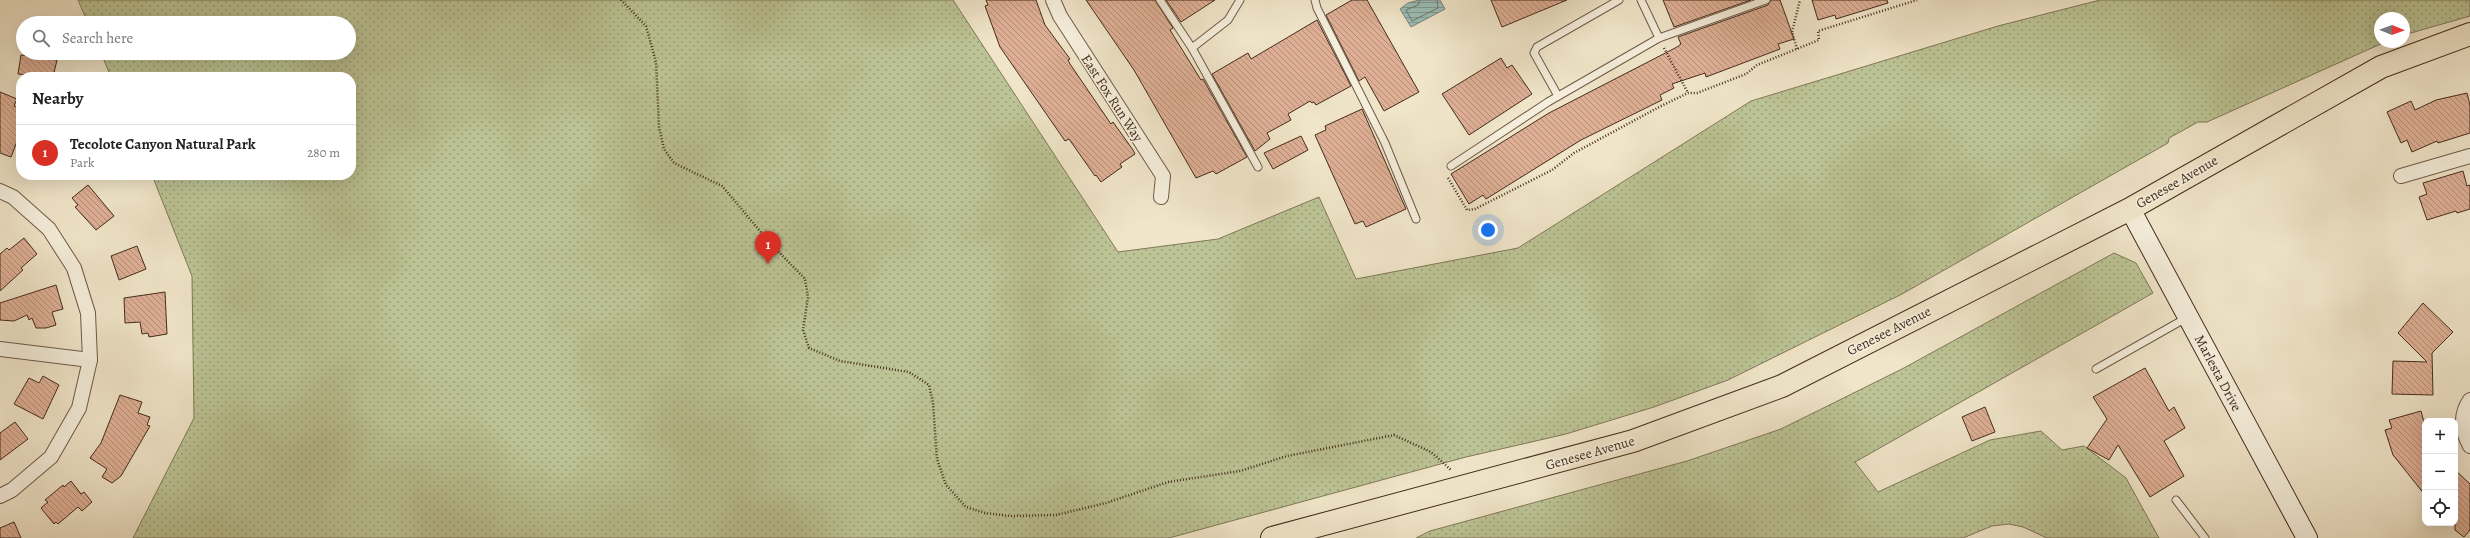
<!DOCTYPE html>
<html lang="en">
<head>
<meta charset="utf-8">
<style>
	body { margin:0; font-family:Alegreya,serif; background:#f2f2f2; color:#222 }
	.controls { position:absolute; right:12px; bottom:12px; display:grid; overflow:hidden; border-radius:8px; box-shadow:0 4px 16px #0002 }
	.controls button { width:36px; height:36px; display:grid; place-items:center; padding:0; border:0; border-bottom:1px solid #e0e0e0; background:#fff; color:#222; font:20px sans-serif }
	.compass { position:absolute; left:2374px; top:12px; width:36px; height:36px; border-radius:50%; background:#fff; box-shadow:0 4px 16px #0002; rotate:91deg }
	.you { position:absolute; left:1488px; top:230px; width:14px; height:14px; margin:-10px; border:3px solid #fff; border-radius:50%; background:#1a73e8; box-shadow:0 0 0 6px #1a73e833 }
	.badge { display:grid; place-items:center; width:26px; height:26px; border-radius:50%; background:#d93025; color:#fff; font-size:13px; font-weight:700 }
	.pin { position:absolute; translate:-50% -33px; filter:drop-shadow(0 1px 2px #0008) }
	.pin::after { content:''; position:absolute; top:21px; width:14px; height:12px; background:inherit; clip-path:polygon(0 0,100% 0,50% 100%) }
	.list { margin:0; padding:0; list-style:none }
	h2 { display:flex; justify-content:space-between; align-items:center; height:52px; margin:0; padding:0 16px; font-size:17px }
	h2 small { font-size:13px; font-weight:400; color:#767676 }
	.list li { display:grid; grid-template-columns:26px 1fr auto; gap:12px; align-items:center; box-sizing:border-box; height:56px; padding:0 16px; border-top:1px solid #e0e0e0 }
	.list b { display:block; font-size:15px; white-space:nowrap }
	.list p { margin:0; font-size:13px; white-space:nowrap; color:#767676 }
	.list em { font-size:13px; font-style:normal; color:#767676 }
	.icon { flex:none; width:22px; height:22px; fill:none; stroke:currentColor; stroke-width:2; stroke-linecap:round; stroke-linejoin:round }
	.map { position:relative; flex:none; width:2470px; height:538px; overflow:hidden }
	.search { position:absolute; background:#fff; box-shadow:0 4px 16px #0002; left:16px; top:16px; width:340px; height:44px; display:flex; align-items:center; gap:10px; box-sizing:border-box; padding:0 14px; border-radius:22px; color:#767676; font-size:15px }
	.panel { position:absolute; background:#fff; box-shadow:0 4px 16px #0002; left:16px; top:72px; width:340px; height:108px; border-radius:16px }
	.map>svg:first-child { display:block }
	.grass { fill:url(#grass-dots); stroke:#807859 }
	.water { fill:url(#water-rules); stroke:#78847b }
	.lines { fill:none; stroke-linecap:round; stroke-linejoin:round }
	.shore { stroke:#6f766b; stroke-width:1 }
	.building { fill:url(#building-back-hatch); stroke:#442c1d }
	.lane-casing { stroke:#6f5a48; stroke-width:9 }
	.street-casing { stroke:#6f5a48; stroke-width:16 }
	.secondary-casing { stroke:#442c1d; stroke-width:22 }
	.primary-casing { stroke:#442c1d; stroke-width:24 }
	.path { stroke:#442c1d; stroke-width:2.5; stroke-dasharray:1 2; stroke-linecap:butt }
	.lane { stroke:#f5eedc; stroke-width:7 }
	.street { stroke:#f5eedc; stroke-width:14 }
	.secondary { stroke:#f5eedc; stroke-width:20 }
	.primary { stroke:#f0e5c9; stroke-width:22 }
	.labels { text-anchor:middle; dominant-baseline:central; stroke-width:3.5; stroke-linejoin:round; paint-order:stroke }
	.street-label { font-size:14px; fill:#442c1d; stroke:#f5eedc }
</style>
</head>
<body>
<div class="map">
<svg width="2470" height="538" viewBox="0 0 2470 538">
	<defs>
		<pattern id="grass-dots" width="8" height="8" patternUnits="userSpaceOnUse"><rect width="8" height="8" fill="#bcc495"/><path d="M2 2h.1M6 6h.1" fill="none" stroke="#9a9f79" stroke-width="1.8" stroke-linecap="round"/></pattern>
		<pattern id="water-rules" width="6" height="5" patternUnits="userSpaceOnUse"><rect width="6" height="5" fill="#9abfb9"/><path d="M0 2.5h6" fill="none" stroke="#7f9b96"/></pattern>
		<pattern id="building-back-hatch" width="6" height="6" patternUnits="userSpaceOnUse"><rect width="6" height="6" fill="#deaf95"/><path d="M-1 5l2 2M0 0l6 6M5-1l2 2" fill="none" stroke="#b68f79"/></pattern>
	</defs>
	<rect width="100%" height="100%" fill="#f0e5c9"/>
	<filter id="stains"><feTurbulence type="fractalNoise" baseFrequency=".005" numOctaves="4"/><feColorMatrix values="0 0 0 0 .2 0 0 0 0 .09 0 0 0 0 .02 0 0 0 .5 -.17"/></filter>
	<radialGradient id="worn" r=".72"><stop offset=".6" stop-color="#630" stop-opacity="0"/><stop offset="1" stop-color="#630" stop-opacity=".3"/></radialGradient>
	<g class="grass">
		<polygon points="78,0 953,0 1118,252 1218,239 1319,197 1356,279 1518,248 1751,101 1998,26 2100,0 2470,0 2470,16 2404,35 2404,18 2380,18 2380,42 2385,42 2207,122 2198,122 2169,138 2168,143 1902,294 1728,380 1654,407 1566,434 1466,457 1169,538 133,538 194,418 192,276 152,175 351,175 351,77 111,77 101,53 349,53 349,23 88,23"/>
		<polygon points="2114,253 2136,263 2153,293 1855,462 1878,492 1990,440 2041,431 2062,450 2084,446 2126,478 2159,538 2047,538 2023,527 2009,524 1992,526 1963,538 1416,538 1430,531 1687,461 1781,429 1902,369"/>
	</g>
	<polygon class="water" points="1419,0 1440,0 1445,9 1411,27 1400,9 1408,3"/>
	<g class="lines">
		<polyline class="shore" points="1420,0 1418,5 1406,10 1412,21 1438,8 1437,0"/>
	</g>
	<g class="building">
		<polygon points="986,0 1036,0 1045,25 1070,59 1068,60 1070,64 1111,124 1113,122 1133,150 1135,154 1120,164 1122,167 1101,182 1096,175 1095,176 1069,139 1065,141 1000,47 985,6 988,5"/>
		<polygon points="1086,0 1155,0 1173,28 1170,30 1201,80 1203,79 1247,157 1216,174 1213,171 1196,178 1134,70"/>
		<polygon points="1166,0 1215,0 1181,22"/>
		<polygon points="1352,0 1367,0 1419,92 1384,111 1365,77 1359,81 1326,15"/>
		<polygon points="1491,0 1567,0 1502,27"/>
		<polygon points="1663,0 1751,0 1674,27"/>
		<polygon points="1771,0 1780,0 1794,39 1778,44 1780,49 1706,77 1705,73 1672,84 1674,88 1660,95 1662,100 1581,140 1486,199 1483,195 1469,204 1451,174 1549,113 1677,47 1681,44 1678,37 1768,5"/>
		<polygon points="1812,0 1887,0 1888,3 1836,19 1835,15 1818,20"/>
		<polygon points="1317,20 1351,86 1316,105 1314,102 1312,103 1310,101 1288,114 1291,120 1267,133 1270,139 1255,151 1212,74 1248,53 1251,59"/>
		<polygon points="21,55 57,60 53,77 18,74"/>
		<polygon points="1501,58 1507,68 1512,65 1532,94 1469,135 1442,94"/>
		<polygon points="0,92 17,99 14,106 21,109 21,131 11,157 0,153"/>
		<polygon points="2467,93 2470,105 2470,133 2438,143 2437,141 2412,152 2407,140 2401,143 2387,112 2411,101 2415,110 2436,100"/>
		<polygon points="1362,109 1406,209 1366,227 1363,221 1355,224 1315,135 1326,130 1325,126"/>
		<polygon points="1301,136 1308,150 1273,169 1264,153"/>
		<polygon points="2463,171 2467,186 2470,185 2470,209 2457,213 2456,211 2427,220 2419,197 2427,194 2423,183"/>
		<polygon points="88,185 114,216 96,230 75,207 78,205 72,198"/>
		<polygon points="24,238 37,254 21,268 23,270 0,291 0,254 7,248 9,250"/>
		<polygon points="137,246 146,269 119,280 111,256"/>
		<polygon points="56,285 63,309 52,312 56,325 46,328 36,328 32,318 29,320 27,315 14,321 0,320 0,303"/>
		<polygon points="165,292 167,334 149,337 148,333 142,334 140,322 125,323 124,298"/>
		<polygon points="2423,303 2453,332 2432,353 2433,395 2392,394 2393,361 2427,362 2398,333"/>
		<polygon points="2145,368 2169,411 2174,407 2185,428 2164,441 2184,476 2150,497 2118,445 2109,460 2087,448 2107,419 2093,397"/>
		<polygon points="43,376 59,385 43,419 14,404 29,378 39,383"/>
		<polygon points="120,395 142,402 138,413 150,417 147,425 150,426 121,476 112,483 102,477 107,469 90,458 101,443"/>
		<polygon points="1985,407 1995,432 1972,441 1962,417"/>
		<polygon points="2421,411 2425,426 2425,495 2393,455 2385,430 2392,428 2389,420"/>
		<polygon points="15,422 28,439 0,460 0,433"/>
		<polygon points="2455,470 2470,484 2470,530 2464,537 2455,530"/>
		<polygon points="71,481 81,494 84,492 92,502 82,511 78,507 58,524 56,522 54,524 41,508 48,502 45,500 63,485 64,487"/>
		<polygon points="14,522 21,538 0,538 0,528"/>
	</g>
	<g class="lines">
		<defs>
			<g id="lane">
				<polyline points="1160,0 1192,48 1258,167"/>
				<polyline points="1315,0 1317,8 1385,143 1416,219"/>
				<polyline points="1641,0 1659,38"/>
				<polyline points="1192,48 1228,20 1240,0"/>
				<polyline points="1558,96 1534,53 1537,47 1619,0"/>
				<polyline points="1451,166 1548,102 1659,38 1766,0"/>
				<polyline points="2096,369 2188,317"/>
				<polyline points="2176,500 2205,538"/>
			</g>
			<g id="street">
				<polyline points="1053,0 1060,16 1163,176 1161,197"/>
				<polyline points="2401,176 2470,156"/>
				<polyline points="0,191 13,197 49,229 74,268 88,313 90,360 79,408 51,457 12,490 0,496"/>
				<polyline points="0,349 90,360"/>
				<path d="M2470,400C2460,415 2461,430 2470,446"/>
			</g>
			<polyline id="secondary" points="2130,209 2307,538"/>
			<polyline id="primary" points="1272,538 1633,441 1782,386 2130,209 2381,67 2470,34"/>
		</defs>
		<use href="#lane" class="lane-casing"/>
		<use href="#street" class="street-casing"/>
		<use href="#secondary" class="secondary-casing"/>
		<use href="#primary" class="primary-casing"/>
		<g class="path">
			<polyline points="621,0 646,26 656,62 659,127 664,149 674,163 722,186 771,244 805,279 808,297 803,330 809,348 840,361 909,372 929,385 933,403 937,459 946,485 966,507 985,513 1010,516 1056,515 1106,503 1168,482 1240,471 1287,456 1394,435 1431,452 1451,470"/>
			<polyline points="1664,48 1688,93"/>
			<polyline points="1797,49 1792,32 1800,0"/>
			<polyline points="1448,178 1467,210 1475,209 1552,170 1574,153 1661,106 1688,93 1697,93 1746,74 1757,65 1819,40 1818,31 1917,0"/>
		</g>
		<use href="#lane" class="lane"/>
		<use href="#street" class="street"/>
		<use href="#secondary" class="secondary"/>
		<use href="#primary" class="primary"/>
	</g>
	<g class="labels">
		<g class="street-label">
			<text transform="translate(1112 98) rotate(57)">East Fox Run Way</text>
			<text transform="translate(2177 182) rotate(-30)">Genesee Avenue</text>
			<text transform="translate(1889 331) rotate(-27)">Genesee Avenue</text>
			<text transform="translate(2218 373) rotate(62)">Marlesta Drive</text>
			<text transform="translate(1590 453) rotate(-16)">Genesee Avenue</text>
		</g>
	</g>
	<rect width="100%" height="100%" filter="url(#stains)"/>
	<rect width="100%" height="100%" fill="url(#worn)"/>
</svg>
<div class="controls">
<button>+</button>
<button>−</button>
<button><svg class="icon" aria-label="locate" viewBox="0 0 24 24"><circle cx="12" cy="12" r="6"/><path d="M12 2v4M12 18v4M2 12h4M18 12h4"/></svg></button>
</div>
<svg class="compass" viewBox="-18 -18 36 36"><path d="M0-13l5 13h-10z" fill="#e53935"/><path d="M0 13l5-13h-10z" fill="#767676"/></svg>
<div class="you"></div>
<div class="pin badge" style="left:768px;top:264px">1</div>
<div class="search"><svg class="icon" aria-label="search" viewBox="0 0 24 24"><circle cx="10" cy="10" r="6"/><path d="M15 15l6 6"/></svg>Search here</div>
<section class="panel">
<h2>Nearby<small></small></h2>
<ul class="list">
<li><span class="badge">1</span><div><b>Tecolote Canyon Natural Park</b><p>Park</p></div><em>280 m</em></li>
</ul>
</section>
</div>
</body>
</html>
